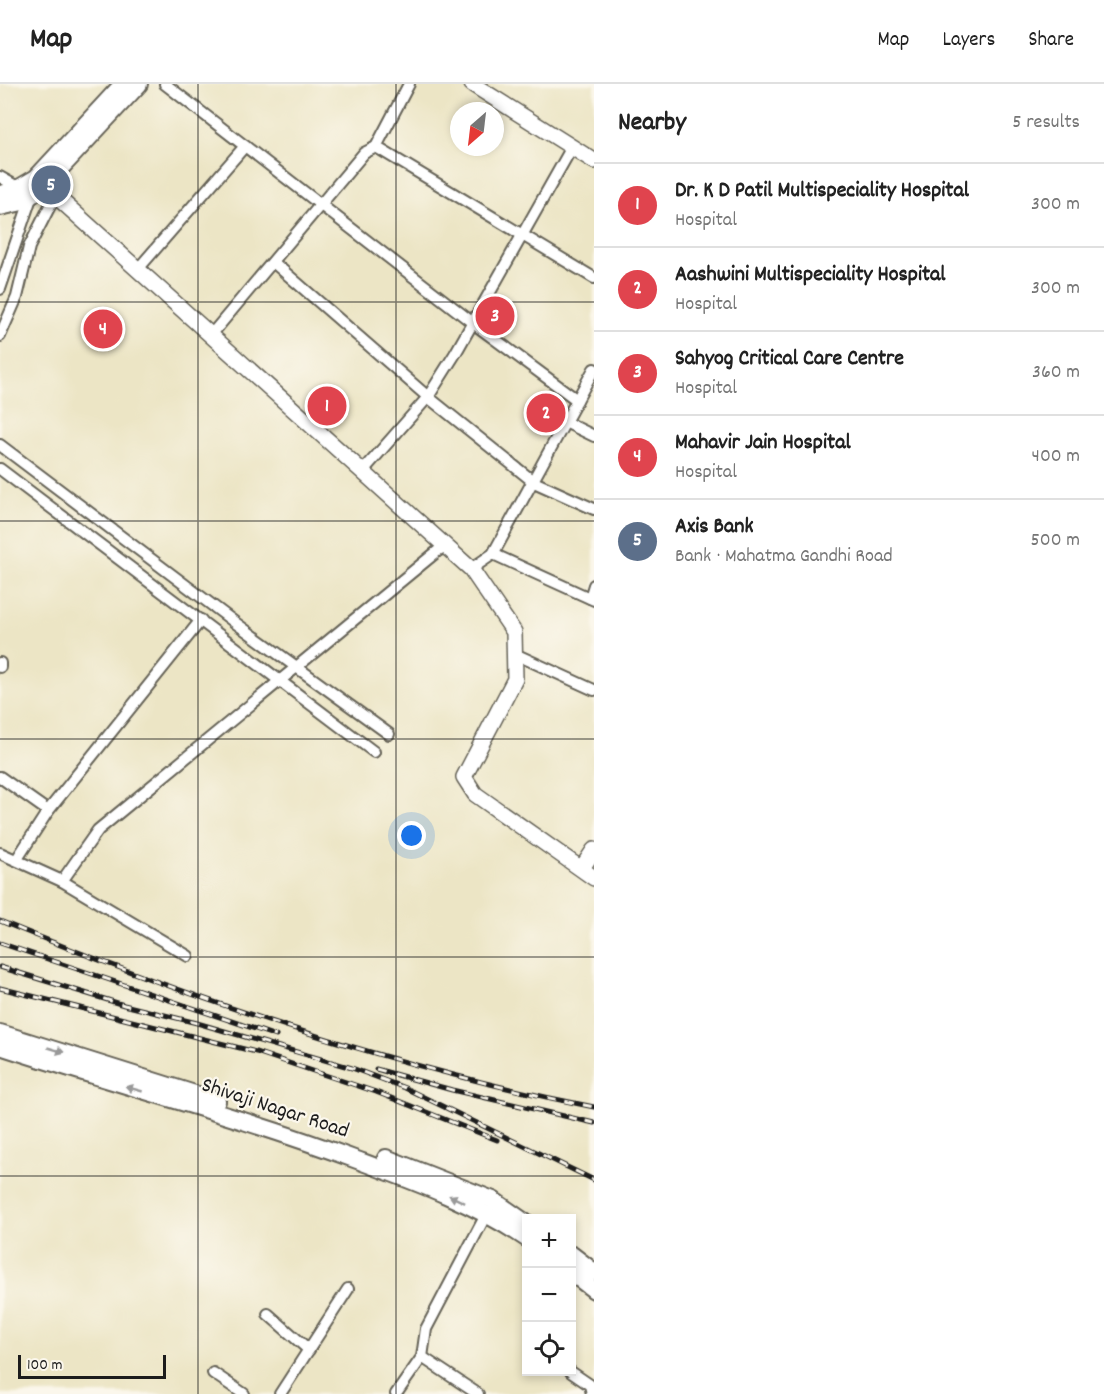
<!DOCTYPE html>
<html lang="en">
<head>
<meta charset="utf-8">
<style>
	body { margin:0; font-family:Dekko,sans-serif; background:#f6f6f6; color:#222 }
	.controls { position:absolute; right:18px; bottom:18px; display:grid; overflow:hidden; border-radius:0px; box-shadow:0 3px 9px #0003 }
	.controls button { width:54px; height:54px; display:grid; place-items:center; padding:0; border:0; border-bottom:2px solid #e0e0e0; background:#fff; color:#222; font:30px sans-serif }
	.compass { position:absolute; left:450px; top:18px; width:54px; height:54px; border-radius:50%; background:#fff; box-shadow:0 3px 9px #0003; rotate:208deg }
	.scale { position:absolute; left:18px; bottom:15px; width:148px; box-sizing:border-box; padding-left:6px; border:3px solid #1c1c1c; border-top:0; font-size:16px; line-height:21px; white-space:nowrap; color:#1c1c1c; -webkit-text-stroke:4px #fbf7ec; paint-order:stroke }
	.you { position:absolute; left:412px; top:752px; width:21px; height:21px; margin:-15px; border:4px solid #fff; border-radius:50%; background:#1a73e8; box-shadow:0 0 0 9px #1a73e833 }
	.badge { display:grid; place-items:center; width:39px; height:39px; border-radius:50%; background:#d1495b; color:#fff; font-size:20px; font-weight:700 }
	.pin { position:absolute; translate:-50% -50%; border:3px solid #fff; box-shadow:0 2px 6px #0006 }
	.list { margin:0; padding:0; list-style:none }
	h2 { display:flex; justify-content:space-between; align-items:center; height:78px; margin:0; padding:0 24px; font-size:26px }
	h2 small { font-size:20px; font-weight:400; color:#767676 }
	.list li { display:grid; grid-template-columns:39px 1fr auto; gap:18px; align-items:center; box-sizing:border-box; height:84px; padding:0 24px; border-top:2px solid #e0e0e0 }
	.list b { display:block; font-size:22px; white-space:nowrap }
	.list p { margin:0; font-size:20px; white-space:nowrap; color:#767676 }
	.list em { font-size:20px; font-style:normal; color:#767676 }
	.icon { flex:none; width:33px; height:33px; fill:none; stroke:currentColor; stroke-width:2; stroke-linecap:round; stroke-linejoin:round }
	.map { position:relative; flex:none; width:594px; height:1310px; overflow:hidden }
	header { display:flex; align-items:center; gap:36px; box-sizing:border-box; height:84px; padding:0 30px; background:#fff; border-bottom:2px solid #e0e0e0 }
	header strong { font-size:28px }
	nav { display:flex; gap:33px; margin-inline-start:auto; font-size:21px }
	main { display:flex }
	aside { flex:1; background:#fff }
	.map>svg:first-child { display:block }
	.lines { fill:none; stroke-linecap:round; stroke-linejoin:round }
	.street-casing { stroke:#656257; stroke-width:14 }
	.secondary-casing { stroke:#656257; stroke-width:18 }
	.primary-casing { stroke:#656257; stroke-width:20 }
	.street { stroke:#fff; stroke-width:10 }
	.secondary { stroke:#fff; stroke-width:15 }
	.primary { stroke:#fff; stroke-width:16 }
	.rail-casing { stroke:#1c1c1c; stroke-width:5 }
	.rail { stroke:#fbf7ec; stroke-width:3; stroke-dasharray:9; stroke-linecap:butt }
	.oneway { fill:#999 }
	.grid { fill:none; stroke:#1c1c1c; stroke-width:1.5; stroke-opacity:0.55 }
	.labels { text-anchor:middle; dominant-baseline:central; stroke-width:4.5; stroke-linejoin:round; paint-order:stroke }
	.street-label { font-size:22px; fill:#1c1c1c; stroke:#fbf7ec }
</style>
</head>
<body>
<header>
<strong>Map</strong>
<nav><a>Map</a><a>Layers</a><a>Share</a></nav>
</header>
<main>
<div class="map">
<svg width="594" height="1310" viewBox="0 0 594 1310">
	<rect width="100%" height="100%" fill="#fbf7ec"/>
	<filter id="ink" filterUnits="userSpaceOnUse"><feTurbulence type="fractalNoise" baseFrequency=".0167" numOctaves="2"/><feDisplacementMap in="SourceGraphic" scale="12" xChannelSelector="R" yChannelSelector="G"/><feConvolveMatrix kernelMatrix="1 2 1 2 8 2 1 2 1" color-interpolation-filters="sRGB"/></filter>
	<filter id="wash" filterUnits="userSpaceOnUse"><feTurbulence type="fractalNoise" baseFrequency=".008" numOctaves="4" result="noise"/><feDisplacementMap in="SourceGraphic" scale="24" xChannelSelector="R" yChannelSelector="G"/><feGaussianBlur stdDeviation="1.35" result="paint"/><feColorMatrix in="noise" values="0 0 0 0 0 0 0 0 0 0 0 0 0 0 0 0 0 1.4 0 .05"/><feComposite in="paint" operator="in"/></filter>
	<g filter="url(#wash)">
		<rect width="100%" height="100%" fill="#ece5c5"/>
	</g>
	<g filter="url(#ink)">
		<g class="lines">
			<defs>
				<g id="street">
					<polyline points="165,0 473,239 577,316"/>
					<polyline points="376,63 409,0"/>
					<polyline points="0,93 32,111 0,205"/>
					<polyline points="273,178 428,313 534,398 594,425"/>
					<polyline points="138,185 245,62"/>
					<polyline points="211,251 364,69 376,63 594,194"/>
					<polyline points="0,252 17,213 29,163 55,112"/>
					<polyline points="565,338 594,352"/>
					<polyline points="0,361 237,540 389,650"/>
					<polyline points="0,385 374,668"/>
					<polyline points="363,387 428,313 455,270 572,63"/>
					<polyline points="493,470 594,516"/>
					<polyline points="471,485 493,470 594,285"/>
					<polyline points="590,514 594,501"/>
					<polyline points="515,570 594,606"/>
					<polyline points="0,579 0,583"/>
					<polyline points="0,693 48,727 17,775"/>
					<polyline points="48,727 201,536"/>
					<polyline points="0,769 62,797 188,872"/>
					<polyline points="62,797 98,746 445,461"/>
					<polyline points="268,1230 309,1266"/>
					<polyline points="422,1273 478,1310"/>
					<polyline points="571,1288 590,1301 592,1310"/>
					<polyline points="213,1289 244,1310"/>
					<polyline points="280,1310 348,1205"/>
					<polyline points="396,1310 422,1273 426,1245 488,1127"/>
				</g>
				<g id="secondary">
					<polyline points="472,0 594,77"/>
					<polyline points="37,95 471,485 514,548 515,595 464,693 475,710 594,794"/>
					<polyline points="582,784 594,766"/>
				</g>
				<g id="primary">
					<polyline points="0,110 14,107 36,94 123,0"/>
					<polyline points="0,123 22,118 44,102 139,0"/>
					<polyline points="0,949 217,1017"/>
					<path d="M0,962C119,1001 240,1032 357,1076C416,1098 474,1119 526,1154"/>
					<polyline points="386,1074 493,1116 526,1139"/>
					<polyline points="572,1171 594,1188"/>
					<polyline points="572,1189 594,1206"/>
				</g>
			</defs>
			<use href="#street" class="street-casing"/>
			<use href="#secondary" class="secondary-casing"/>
			<use href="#primary" class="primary-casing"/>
			<use href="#street" class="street"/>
			<use href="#secondary" class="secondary"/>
			<use href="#primary" class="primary"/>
			<defs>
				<g id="rail">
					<path d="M0,837C189,914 394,984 594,1023"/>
					<polyline points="0,859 276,952"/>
					<polyline points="0,883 124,921 197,939 352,984 405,1004 594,1096"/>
					<polyline points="0,904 256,968 376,1008 497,1056"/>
					<polyline points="376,985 452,1006 594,1039"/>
				</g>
			</defs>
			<use href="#rail" class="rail-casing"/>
			<use href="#rail" class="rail"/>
		</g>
		<defs><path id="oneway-solid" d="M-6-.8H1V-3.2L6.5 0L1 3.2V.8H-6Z" transform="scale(1.5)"/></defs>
		<g class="oneway">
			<use href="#oneway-solid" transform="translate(56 966) rotate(17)"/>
			<use href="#oneway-solid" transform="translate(134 1005) rotate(-164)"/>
			<use href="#oneway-solid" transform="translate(457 1115) rotate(-155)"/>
		</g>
	</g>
	<path class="grid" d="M198,0V1310M396,0V1310M0,218H594M0,437H594M0,655H594M0,873H594M0,1092H594"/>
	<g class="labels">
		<g class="street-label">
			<text transform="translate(275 1025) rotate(18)">Shivaji Nagar Road</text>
		</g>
	</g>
</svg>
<div class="controls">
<button>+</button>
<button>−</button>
<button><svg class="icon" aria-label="locate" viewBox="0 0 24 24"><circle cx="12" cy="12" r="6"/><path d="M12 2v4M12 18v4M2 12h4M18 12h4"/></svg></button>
</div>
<svg class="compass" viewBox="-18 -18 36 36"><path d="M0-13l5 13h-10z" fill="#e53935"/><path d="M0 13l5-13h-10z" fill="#767676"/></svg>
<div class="scale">100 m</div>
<div class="you"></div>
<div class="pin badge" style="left:327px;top:322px;background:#e0444e">1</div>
<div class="pin badge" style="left:546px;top:329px;background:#e0444e">2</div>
<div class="pin badge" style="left:495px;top:232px;background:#e0444e">3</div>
<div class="pin badge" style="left:103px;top:245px;background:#e0444e">4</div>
<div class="pin badge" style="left:51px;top:101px;background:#5c6f8a">5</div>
</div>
<aside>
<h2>Nearby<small>5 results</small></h2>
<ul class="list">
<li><span class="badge" style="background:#e0444e">1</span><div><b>Dr. K D Patil Multispeciality Hospital</b><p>Hospital</p></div><em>300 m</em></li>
<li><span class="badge" style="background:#e0444e">2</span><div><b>Aashwini Multispeciality Hospital</b><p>Hospital</p></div><em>300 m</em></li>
<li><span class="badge" style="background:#e0444e">3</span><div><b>Sahyog Critical Care Centre</b><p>Hospital</p></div><em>360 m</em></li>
<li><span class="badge" style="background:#e0444e">4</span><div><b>Mahavir Jain Hospital</b><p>Hospital</p></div><em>400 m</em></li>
<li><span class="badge" style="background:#5c6f8a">5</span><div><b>Axis Bank</b><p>Bank · Mahatma Gandhi Road</p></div><em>500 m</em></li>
</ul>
</aside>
</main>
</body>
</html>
